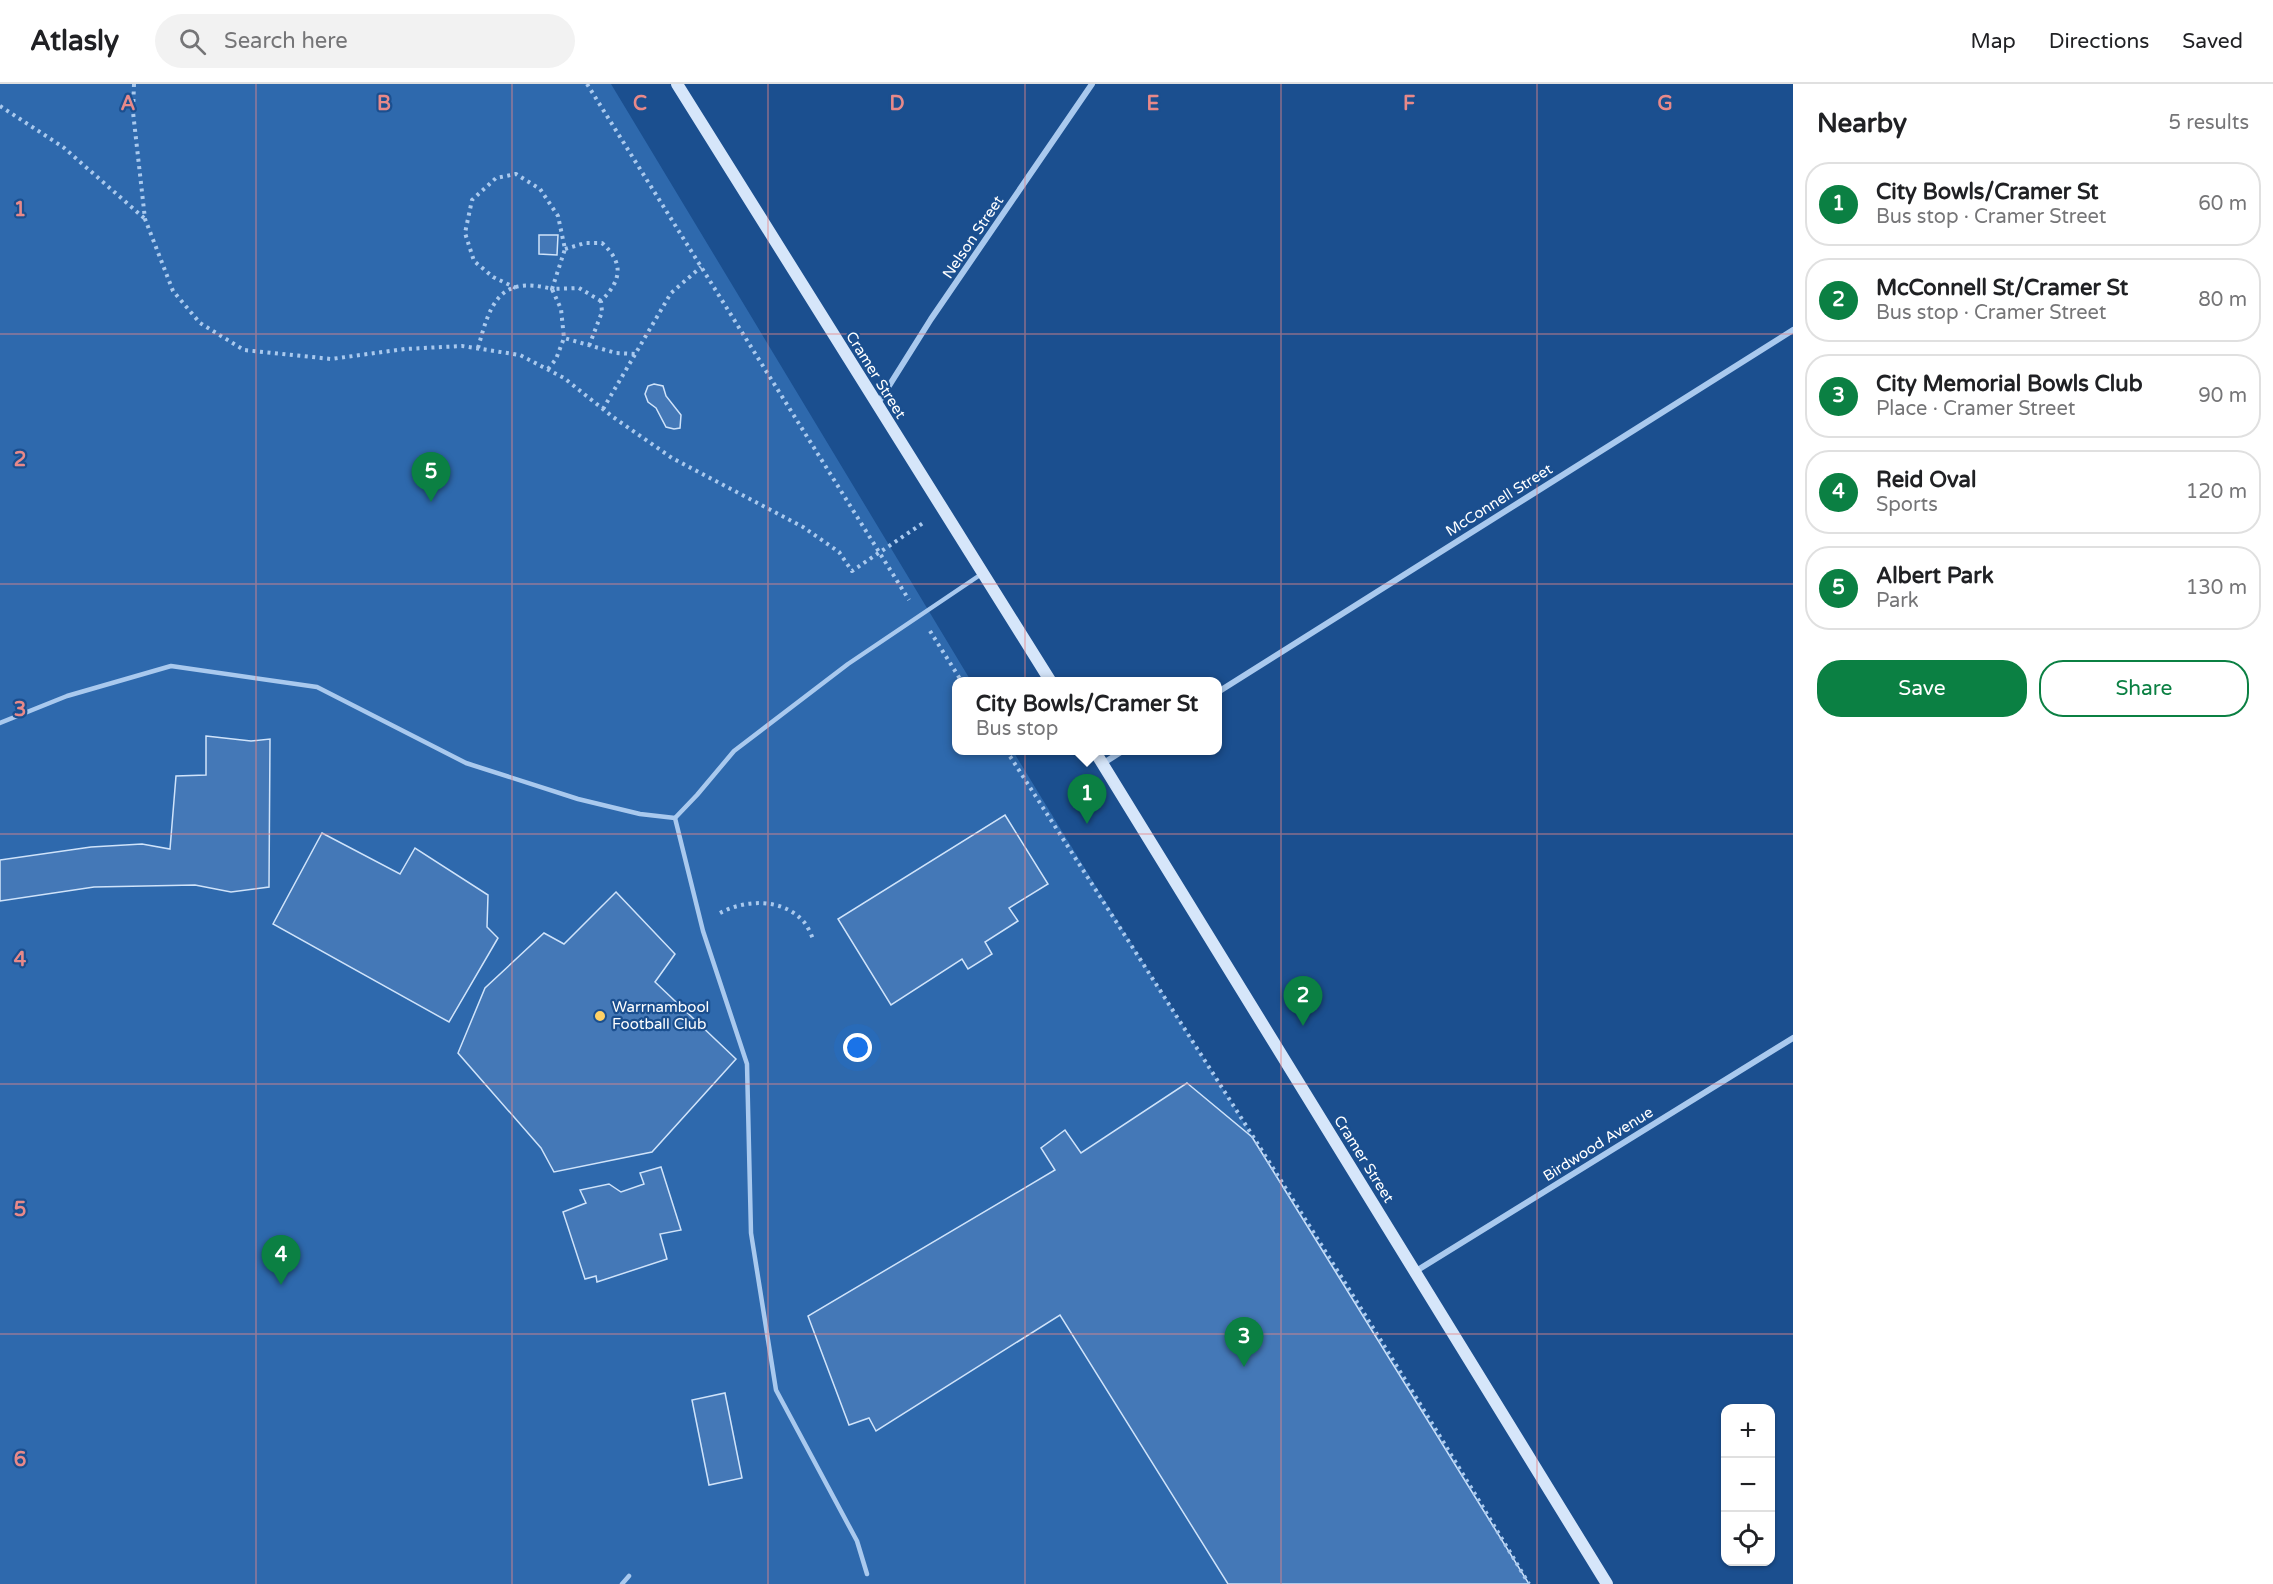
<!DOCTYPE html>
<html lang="en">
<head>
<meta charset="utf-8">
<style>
	body { margin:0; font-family:"Varela Round",sans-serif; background:#f2f2f2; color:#202124 }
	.controls { position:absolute; right:18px; bottom:18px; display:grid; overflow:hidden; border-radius:12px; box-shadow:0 2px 4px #0004 }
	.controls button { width:54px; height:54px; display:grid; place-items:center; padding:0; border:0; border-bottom:2px solid #e0e0e0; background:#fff; color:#202124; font:30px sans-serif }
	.you { position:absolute; left:858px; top:964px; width:21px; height:21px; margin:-15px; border:4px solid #fff; border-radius:50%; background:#1a73e8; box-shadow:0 0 0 9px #1a73e833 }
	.badge { display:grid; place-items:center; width:39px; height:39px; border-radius:50%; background:#0b8043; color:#fff; font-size:20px; font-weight:700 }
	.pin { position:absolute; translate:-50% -50px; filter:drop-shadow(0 2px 3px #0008) }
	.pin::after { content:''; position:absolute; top:32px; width:21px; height:18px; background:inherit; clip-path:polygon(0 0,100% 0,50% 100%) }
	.popup { position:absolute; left:952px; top:593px; width:270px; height:78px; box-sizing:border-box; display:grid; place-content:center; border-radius:12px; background:#fff; filter:drop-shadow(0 2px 4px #0005); font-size:20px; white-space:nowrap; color:#757577 }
	.popup b { font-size:22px; color:#202124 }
	.popup::after { content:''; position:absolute; left:50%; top:100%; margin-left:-12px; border:12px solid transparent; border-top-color:#fff }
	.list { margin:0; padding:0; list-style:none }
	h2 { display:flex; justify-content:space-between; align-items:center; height:78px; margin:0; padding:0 24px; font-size:26px }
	h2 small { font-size:20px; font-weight:400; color:#757577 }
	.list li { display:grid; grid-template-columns:39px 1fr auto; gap:18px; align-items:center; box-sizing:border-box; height:84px; margin:0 12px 12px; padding:0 12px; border:2px solid #e0e0e0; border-radius:24px }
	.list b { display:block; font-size:22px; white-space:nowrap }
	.list p { margin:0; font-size:20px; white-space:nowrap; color:#757577 }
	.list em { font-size:20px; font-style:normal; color:#757577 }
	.actions { display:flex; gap:12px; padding:18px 24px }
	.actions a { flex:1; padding:14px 0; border:2px solid #0b8043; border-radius:24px; text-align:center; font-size:21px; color:#0b8043 }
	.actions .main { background:#0b8043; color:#fff }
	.icon { flex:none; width:33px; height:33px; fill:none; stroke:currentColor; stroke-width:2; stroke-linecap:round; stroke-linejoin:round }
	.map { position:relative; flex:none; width:1793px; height:1500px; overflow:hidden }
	header { display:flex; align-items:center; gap:36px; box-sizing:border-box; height:84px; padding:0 30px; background:#fff; border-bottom:2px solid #e0e0e0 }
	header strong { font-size:28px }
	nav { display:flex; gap:33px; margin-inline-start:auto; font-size:21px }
	.search { width:420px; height:54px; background:#f2f2f2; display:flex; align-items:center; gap:15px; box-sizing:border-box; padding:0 21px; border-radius:33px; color:#757577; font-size:22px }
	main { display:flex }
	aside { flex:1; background:#fff }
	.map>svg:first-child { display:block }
	.green { fill:#2e69ad }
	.building { fill:#4478b7; stroke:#cfe3fa; stroke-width:1.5 }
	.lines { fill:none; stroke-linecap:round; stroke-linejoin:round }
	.path { stroke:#a9c9ee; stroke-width:4; stroke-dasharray:3 4.5; stroke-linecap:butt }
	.lane { stroke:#a9c9ee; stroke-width:4.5 }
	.street { stroke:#a9c9ee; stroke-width:6 }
	.secondary { stroke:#d6e6fa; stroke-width:12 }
	.grid { fill:none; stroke:#e88989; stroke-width:1.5; stroke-opacity:0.55 }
	.poi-dot { fill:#ffd166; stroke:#1b4f8f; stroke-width:2 }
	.labels { text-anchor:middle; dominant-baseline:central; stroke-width:4.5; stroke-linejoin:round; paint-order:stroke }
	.street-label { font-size:15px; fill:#fff; stroke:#1b4f8f }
	.poi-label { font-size:15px; fill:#fff; stroke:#1b4f8f; text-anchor:start }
	.grid-label { font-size:20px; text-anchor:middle; font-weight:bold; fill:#e88989; stroke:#1b4f8f; stroke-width:4.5; stroke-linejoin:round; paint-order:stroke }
</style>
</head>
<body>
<header>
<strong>Atlasly</strong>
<div class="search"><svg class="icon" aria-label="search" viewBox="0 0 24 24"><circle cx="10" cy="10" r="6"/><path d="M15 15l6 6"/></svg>Search here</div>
<nav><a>Map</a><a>Directions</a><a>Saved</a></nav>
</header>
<main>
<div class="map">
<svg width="1793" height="1500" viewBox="0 0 1793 1500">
	<rect width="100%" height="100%" fill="#1b4f8f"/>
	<path class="green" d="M0,0H611L971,597L956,598V666L1013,667C1182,946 1362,1219 1529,1500H0Z"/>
	<g class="building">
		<polygon points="539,151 558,151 557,171 539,170"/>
		<polygon points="654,300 663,302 666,312 681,331 680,344 674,345 666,343 656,324 648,318 645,310 648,302"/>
		<polygon points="206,652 251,657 270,655 269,803 231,808 195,801 94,803 0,817 0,776 91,763 142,760 170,765 176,692 206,691"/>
		<polygon points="1005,731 1048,800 1009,824 1018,837 985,858 992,870 968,885 962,875 891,921 838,835"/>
		<polygon points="322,749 400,790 415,764 488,811 487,843 498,854 449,938 273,840"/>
		<polygon points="616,808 675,870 655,898 736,975 652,1068 554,1088 541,1064 458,969 485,904 544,849 564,860"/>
		<polygon points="1187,999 1252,1053 1529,1500 1228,1500 1060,1231 876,1347 869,1334 849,1341 808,1232 1055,1086 1041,1064 1065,1046 1081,1069"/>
		<polygon points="661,1083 681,1146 660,1150 667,1175 597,1198 596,1192 585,1195 563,1128 586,1119 580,1106 609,1100 621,1108 644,1100 640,1089"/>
		<polygon points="725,1309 742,1394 709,1401 692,1316"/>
	</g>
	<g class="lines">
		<g class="path">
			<polyline points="134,0 133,28 145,135 173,207 200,239 244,266 331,275 405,265 462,262 520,271 564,294 613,333 672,374 803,443 839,468 852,487 923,439"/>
			<polyline points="587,0 909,516"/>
			<polyline points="0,22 63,63 144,134"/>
			<path d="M565,165L585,159H602C624,179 622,196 601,217L602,228L589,262"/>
			<polyline points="516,204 493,193 474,177 465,149 472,116 496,94 516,90 540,105 558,132 565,165 552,205 579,204 601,217"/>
			<path d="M478,264C490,220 499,191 552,205L561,225L564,254"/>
			<polyline points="548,285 556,275 564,254 616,269 635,270"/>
			<polyline points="603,325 671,209 701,183"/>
			<polyline points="930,547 962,598"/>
			<path d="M1006,666C1183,942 1361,1218 1529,1500"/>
			<path d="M720,829C746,815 783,814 804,838C808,843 811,850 813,855"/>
		</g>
		<g class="lane">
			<polyline points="0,639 67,612 171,582 317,603 466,679 578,715 640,730 675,734 697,711 734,667 848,580 983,489"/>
			<polyline points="675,734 703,847 747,980 751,1149 776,1306 857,1457 867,1490"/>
			<polyline points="622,1500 629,1492"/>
		</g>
		<g class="street">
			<polyline points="877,321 931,235 1092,0"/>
			<polyline points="1218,608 1793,246"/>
			<polyline points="1102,680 1124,666"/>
			<polyline points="1416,1187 1793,954"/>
		</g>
		<g class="secondary">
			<polyline points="677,0 1051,598"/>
			<polyline points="1094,666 1607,1500"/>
		</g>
	</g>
	<path class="grid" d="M256,0V1500M512,0V1500M768,0V1500M1025,0V1500M1281,0V1500M1537,0V1500M0,250H1793M0,500H1793M0,750H1793M0,1000H1793M0,1250H1793"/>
	<circle class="poi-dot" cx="600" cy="932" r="6"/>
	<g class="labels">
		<g class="street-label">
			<text transform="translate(973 153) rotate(-56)">Nelson Street</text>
			<text transform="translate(876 291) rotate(58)">Cramer Street</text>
			<text transform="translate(1499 416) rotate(-32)">McConnell Street</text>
			<text transform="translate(1598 1060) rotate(-32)">Birdwood Avenue</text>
			<text transform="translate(1364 1075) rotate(58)">Cramer Street</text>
		</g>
		<g class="poi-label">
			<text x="612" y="923">Warrnambool<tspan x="612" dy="17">Football Club</tspan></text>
		</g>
	</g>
	<g class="grid-label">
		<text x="128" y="26">A</text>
		<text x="384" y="26">B</text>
		<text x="640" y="26">C</text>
		<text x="897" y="26">D</text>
		<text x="1153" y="26">E</text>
		<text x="1409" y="26">F</text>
		<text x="1665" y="26">G</text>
		<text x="20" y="132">1</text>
		<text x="20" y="382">2</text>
		<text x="20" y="632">3</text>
		<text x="20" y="882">4</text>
		<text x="20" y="1132">5</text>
		<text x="20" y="1382">6</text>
	</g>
</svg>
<div class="controls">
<button>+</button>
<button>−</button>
<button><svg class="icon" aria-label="locate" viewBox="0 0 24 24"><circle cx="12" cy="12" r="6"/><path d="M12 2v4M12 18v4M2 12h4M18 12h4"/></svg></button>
</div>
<div class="you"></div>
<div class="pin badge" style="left:1087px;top:740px">1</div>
<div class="popup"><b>City Bowls/Cramer St</b>Bus stop</div>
<div class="pin badge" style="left:1303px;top:942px">2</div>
<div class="pin badge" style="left:1244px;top:1283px">3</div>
<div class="pin badge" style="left:281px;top:1201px">4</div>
<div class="pin badge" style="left:431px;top:418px">5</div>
</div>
<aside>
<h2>Nearby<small>5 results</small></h2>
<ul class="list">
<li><span class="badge">1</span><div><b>City Bowls/Cramer St</b><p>Bus stop · Cramer Street</p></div><em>60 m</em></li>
<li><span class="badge">2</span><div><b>McConnell St/Cramer St</b><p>Bus stop · Cramer Street</p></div><em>80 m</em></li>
<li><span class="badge">3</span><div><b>City Memorial Bowls Club</b><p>Place · Cramer Street</p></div><em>90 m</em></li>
<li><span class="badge">4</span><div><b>Reid Oval</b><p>Sports</p></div><em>120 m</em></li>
<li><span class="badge">5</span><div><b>Albert Park</b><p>Park</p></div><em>130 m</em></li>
</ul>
<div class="actions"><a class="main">Save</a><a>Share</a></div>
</aside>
</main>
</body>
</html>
